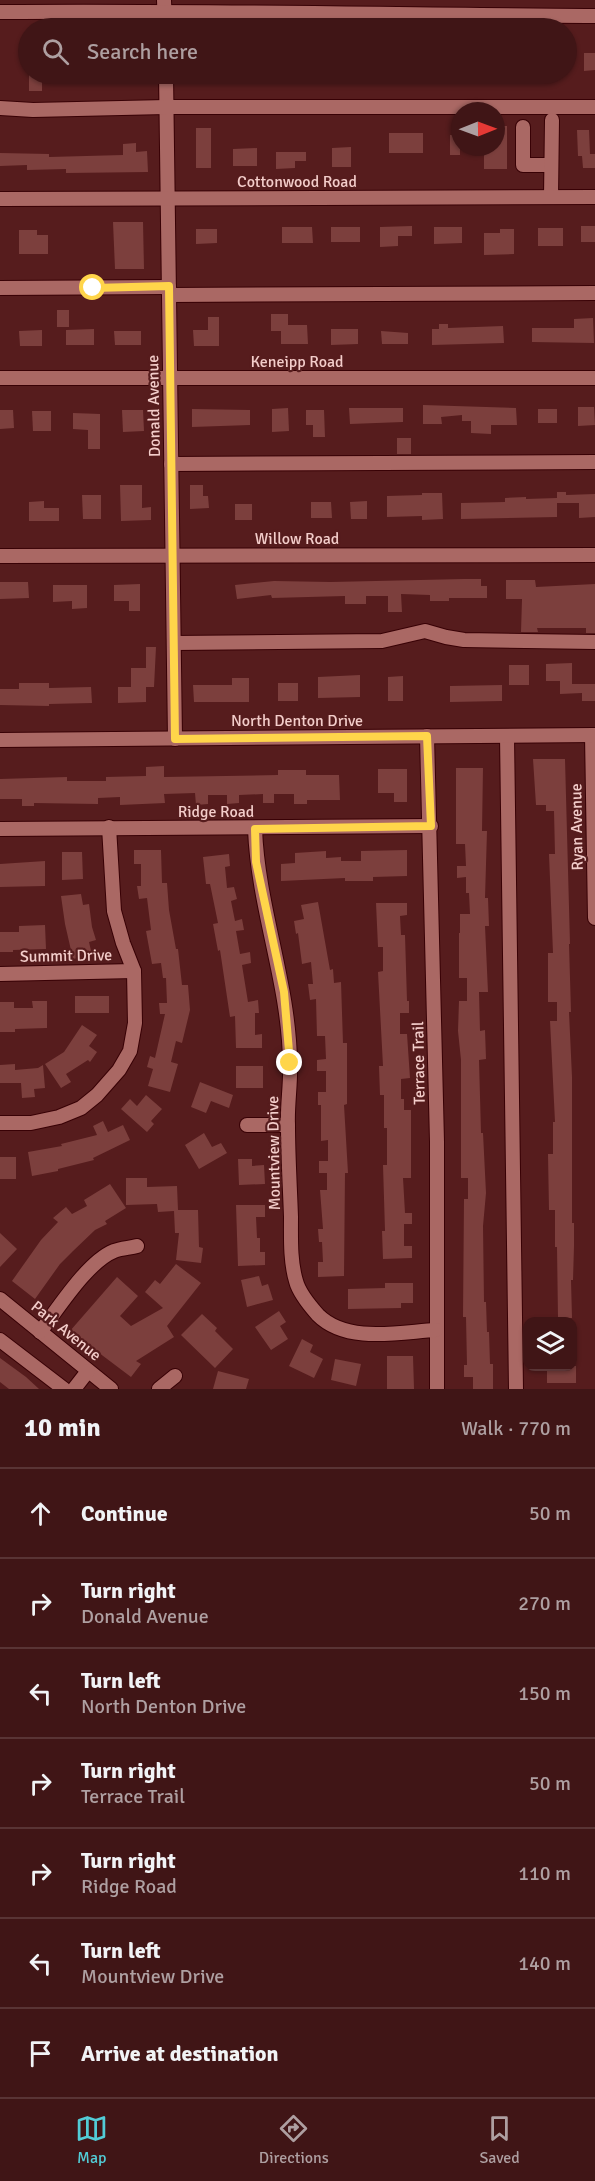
<!DOCTYPE html>
<html lang="en">
<head>
<meta charset="utf-8">
<style>
	body { margin:0; font-family:Signika,sans-serif; background:#471e1f; color:#f1f3f6 }
	.controls { position:absolute; right:18px; bottom:18px; display:grid; overflow:hidden; border-radius:12px; box-shadow:0 2px 4px #0004 }
	.controls button { width:54px; height:54px; display:grid; place-items:center; padding:0; border:0; border-bottom:2px solid #593435; background:#401516; color:#f1f3f6; font:30px sans-serif }
	.compass { position:absolute; left:451px; top:102px; width:54px; height:54px; border-radius:50%; background:#401516; box-shadow:0 2px 4px #0004; rotate:89deg }
	.stop { position:absolute; width:18px; height:18px; margin:-14px; border:4px solid #ffd54a; border-radius:50%; background:#fff }
	.stop.end { background:#ffd54a; border-color:#fff; box-shadow:0 2px 6px #0008 }
	.list { margin:0; padding:0; list-style:none }
	h2 { display:flex; justify-content:space-between; align-items:center; height:78px; margin:0; padding:0 24px; font-size:26px }
	h2 small { font-size:20px; font-weight:400; color:#ae9fa1 }
	.list li { display:grid; grid-template-columns:39px 1fr auto; gap:18px; align-items:center; box-sizing:border-box; height:90px; padding:0 24px; border-top:2px solid #593435 }
	.list b { display:block; font-size:22px; white-space:nowrap }
	.list p { margin:0; font-size:20px; white-space:nowrap; color:#ae9fa1 }
	.list em { font-size:20px; font-style:normal; color:#ae9fa1 }
	.icon { flex:none; width:33px; height:33px; fill:none; stroke:currentColor; stroke-width:2; stroke-linecap:round; stroke-linejoin:round }
	.map { position:relative; flex:none; width:595px; height:1389px; overflow:hidden }
	.search { position:absolute; background:#401516; box-shadow:0 2px 4px #0004; left:18px; right:18px; top:18px; height:66px; display:flex; align-items:center; gap:15px; box-sizing:border-box; padding:0 21px; border-radius:33px; color:#ae9fa1; font-size:22px }
	.sheet { height:708px; background:#401516 }
	nav { display:flex; justify-content:space-around; align-items:center; box-sizing:border-box; height:84px; border-top:2px solid #593435; background:#401516; font-size:16px; color:#ae9fa1 }
	nav a { display:grid; justify-items:center; gap:3px }
	nav .on { color:#52ccd6 }
	.map>svg:first-child { display:block }
	.building { fill:#7c3f3d }
	.lines { fill:none; stroke-linecap:round; stroke-linejoin:round }
	.minor-casing { stroke:#380105; stroke-width:16 }
	.minor { stroke:#aa6864; stroke-width:14 }
	.route { stroke:#ffd54a; stroke-width:8 }
	.labels { text-anchor:middle; dominant-baseline:central; stroke-width:4.5; stroke-linejoin:round; paint-order:stroke }
	.street-label { font-size:16px; fill:#f3cdca; stroke:#561c1d }
</style>
</head>
<body>
<div class="map">
<svg width="595" height="1389" viewBox="0 0 595 1389">
	<rect width="100%" height="100%" fill="#561c1d"/>
	<g class="building">
		<polygon points="584,53 595,53 595,70 584,71"/>
		<rect x="29" y="74" width="13" height="17"/>
		<polygon points="496,126 507,126 507,169 484,169 484,147 496,147"/>
		<rect x="196" y="128" width="15" height="40"/>
		<polygon points="577,130 589,130 590,154 595,154 595,168 583,168 582,156 578,156"/>
		<rect x="389" y="133" width="34" height="20"/>
		<rect x="450" y="135" width="10" height="20"/>
		<polygon points="136,143 136,152 147,151 148,172 66,173 66,169 27,170 27,165 0,166 0,153 49,154 49,157 123,155 123,144"/>
		<polygon points="351,147 351,167 332,167 332,148"/>
		<polygon points="257,148 257,166 233,166 233,149"/>
		<polygon points="276,152 306,152 306,161 295,161 295,168 276,169"/>
		<polygon points="113,222 143,222 144,269 115,269"/>
		<polygon points="412,226 412,236 398,236 398,246 380,247 380,227"/>
		<rect x="581" y="226" width="14" height="16"/>
		<polygon points="282,227 312,227 313,243 282,243"/>
		<rect x="331" y="227" width="29" height="15"/>
		<polygon points="434,227 462,227 462,243 434,244"/>
		<rect x="538" y="228" width="25" height="18"/>
		<polygon points="196,229 217,229 217,243 196,244"/>
		<polygon points="500,229 514,229 514,254 484,255 484,233 500,233"/>
		<polygon points="19,230 37,230 37,235 48,235 48,254 19,254"/>
		<rect x="57" y="310" width="12" height="17"/>
		<polygon points="271,314 288,314 288,325 307,325 308,344 281,344 281,331 271,331"/>
		<polygon points="208,317 219,317 219,346 194,346 193,330 208,330"/>
		<polygon points="593,318 594,343 532,342 532,328 574,328 574,319"/>
		<polygon points="439,324 448,324 448,328 503,326 504,343 432,345 432,329 439,329"/>
		<polygon points="94,329 94,345 66,345 66,330"/>
		<polygon points="331,329 358,329 358,344 331,345"/>
		<polygon points="42,330 42,346 20,346 19,331"/>
		<polygon points="114,331 141,331 141,345 115,345"/>
		<polygon points="381,331 408,333 408,344 382,344"/>
		<polygon points="423,405 516,408 517,425 491,425 491,434 471,433 471,421 462,421 462,415 441,417 442,424 423,424"/>
		<polygon points="578,407 594,407 595,425 578,426"/>
		<polygon points="288,408 289,431 272,432 272,409"/>
		<polygon points="349,408 403,408 403,422 350,424"/>
		<polygon points="192,409 250,410 250,425 192,427"/>
		<rect x="538" y="409" width="19" height="14"/>
		<polygon points="0,410 13,410 14,428 0,429"/>
		<polygon points="122,410 143,410 144,431 123,432"/>
		<polygon points="306,410 324,410 325,437 313,437 313,425 306,425"/>
		<polygon points="32,411 51,411 51,431 33,431"/>
		<polygon points="73,413 100,414 100,449 88,449 88,430 73,429"/>
		<rect x="397" y="438" width="14" height="16"/>
		<polygon points="120,485 142,485 142,508 151,507 151,520 121,521"/>
		<polygon points="190,485 203,485 203,496 208,496 209,508 190,509"/>
		<polygon points="557,492 566,492 566,495 595,494 595,517 579,518 579,503 557,503 557,517 461,519 461,503 505,502 505,498 526,497 526,499 557,498"/>
		<polygon points="422,493 442,493 443,519 422,520 422,516 387,517 387,496 422,495"/>
		<polygon points="82,495 101,495 101,519 83,519"/>
		<polygon points="44,501 44,508 59,508 59,521 29,521 29,502"/>
		<polygon points="367,501 367,519 351,519 350,502"/>
		<polygon points="311,502 331,502 332,518 311,518"/>
		<rect x="235" y="504" width="17" height="16"/>
		<polygon points="464,579 481,579 481,586 487,586 487,598 449,598 449,601 430,601 430,595 401,594 402,612 388,612 388,596 366,596 366,604 345,604 345,596 272,598 271,595 237,599 235,585 274,581 331,582"/>
		<polygon points="506,580 535,580 536,587 595,584 595,633 586,633 586,628 537,628 538,632 521,632 522,599 506,599"/>
		<polygon points="0,582 28,582 29,598 0,599"/>
		<polygon points="140,584 140,611 129,611 129,601 114,601 114,585"/>
		<polygon points="53,585 87,585 87,608 72,609 72,601 53,602"/>
		<polygon points="146,647 156,647 154,687 146,687 146,702 118,703 118,687 131,687 131,668 146,668"/>
		<polygon points="572,663 572,684 595,684 595,701 582,701 582,693 560,694 560,681 546,681 546,664"/>
		<rect x="509" y="665" width="20" height="20"/>
		<polygon points="360,675 360,697 318,698 318,677"/>
		<polygon points="403,676 403,701 388,701 388,677"/>
		<polygon points="232,678 249,678 249,702 194,702 193,685 232,685"/>
		<polygon points="19,683 49,683 49,688 91,687 92,703 49,704 49,706 0,705 0,689 19,689"/>
		<rect x="278" y="683" width="20" height="18"/>
		<polygon points="502,685 502,701 450,702 450,686"/>
		<polygon points="533,759 565,759 570,944 569,944 571,1012 569,1012 572,1077 572,1223 574,1223 574,1246 573,1280 571,1280 572,1318 558,1318 557,1247 555,1247 555,1210 549,1210 548,1154 553,1154 553,1122 555,1122 550,1021 557,1021 557,1002 548,1002 548,953 553,953 549,854 555,854 554,811 546,811 546,805 536,805"/>
		<polygon points="164,766 164,777 278,775 278,770 306,770 306,775 339,775 340,800 307,800 307,804 294,804 294,794 274,794 274,803 263,803 263,794 239,795 239,803 227,804 227,795 208,795 208,804 196,805 195,793 164,794 165,803 120,805 120,797 98,798 98,804 34,803 34,806 22,806 22,799 0,799 0,779 67,777 67,781 106,781 106,777 146,776 146,767"/>
		<polygon points="456,768 483,768 482,831 487,831 485,898 488,898 489,926 485,926 488,992 479,992 480,1031 485,1030 486,1059 479,1060 481,1133 483,1133 486,1193 483,1226 484,1302 486,1302 487,1332 489,1332 490,1364 493,1364 493,1389 473,1389 473,1377 464,1377 464,1365 467,1365 466,1317 463,1317 464,1199 468,1199 468,1178 461,1178 461,1060 458,1031 459,1001 467,1001 467,978 459,978 459,933 460,933 460,914 470,914 469,893 466,893 466,877 457,878 457,866 466,866 465,844 456,844"/>
		<polygon points="378,769 407,769 407,802 394,802 394,793 378,793"/>
		<polygon points="134,850 161,850 162,883 167,883 169,910 176,949 178,949 182,985 188,985 190,1010 182,1043 176,1041 171,1062 178,1064 170,1092 148,1086 153,1069 147,1067 150,1056 155,1058 165,1014 160,1014 159,1003 167,1003 166,978 163,978 161,963 152,964 146,931 151,930 147,898 139,899 137,886 141,886 141,864 134,864"/>
		<polygon points="407,850 407,876 373,877 373,881 345,881 345,878 281,881 281,864 295,863 295,853 326,851 326,858 341,857 341,861 361,861 361,851"/>
		<polygon points="62,852 82,852 83,879 62,880"/>
		<polygon points="229,854 230,866 225,867 227,888 234,887 237,899 231,901 235,921 242,919 244,930 236,931 240,954 250,952 251,963 242,965 248,1002 258,1000 259,1013 255,1013 255,1035 262,1034 262,1048 236,1048 235,1016 230,1017 220,950 218,951 213,924 218,923 210,884 206,884 203,857"/>
		<polygon points="45,861 45,886 0,887 0,864"/>
		<polygon points="81,894 83,905 89,904 92,927 96,940 89,942 92,955 73,959 65,924 61,896"/>
		<polygon points="318,902 330,970 333,969 334,983 341,982 343,1043 347,1043 347,1104 344,1105 348,1173 345,1173 344,1276 318,1277 318,1262 323,1262 322,1242 319,1242 318,1229 323,1229 320,1190 327,1190 327,1173 319,1173 319,1161 328,1161 328,1140 321,1141 321,1105 318,1105 318,1092 326,1092 326,1071 317,1071 317,1060 326,1059 325,1036 317,1036 316,999 310,1000 308,984 313,984 311,962 302,964 298,933 296,934 294,921 304,919 301,905"/>
		<polygon points="376,903 407,903 407,915 400,916 401,935 405,935 407,1001 409,1001 409,1013 400,1013 400,1034 407,1034 410,1078 401,1079 401,1099 404,1099 404,1110 411,1110 411,1178 403,1178 405,1213 412,1213 412,1224 404,1224 404,1246 412,1246 412,1258 383,1259 382,1231 385,1231 383,1165 387,1165 387,1128 384,1128 384,1095 380,1095 379,1066 383,1066 378,972 383,971 383,947 378,947"/>
		<polygon points="45,925 46,949 13,950 13,952 0,952 0,932 19,932 19,926"/>
		<rect x="75" y="996" width="34" height="17"/>
		<polygon points="32,1001 47,1001 47,1028 15,1029 15,1032 0,1032 0,1002 14,1002 14,1008 33,1008"/>
		<polygon points="82,1025 97,1035 89,1046 97,1052 90,1062 88,1060 66,1074 71,1082 61,1088 45,1064 64,1052"/>
		<polygon points="15,1064 15,1070 38,1068 43,1065 45,1088 34,1089 35,1097 22,1098 21,1083 0,1083 0,1065"/>
		<rect x="236" y="1066" width="27" height="22"/>
		<polygon points="200,1082 233,1095 229,1108 211,1101 206,1113 191,1107"/>
		<polygon points="146,1095 162,1109 151,1121 154,1124 147,1132 121,1109 130,1099 137,1106"/>
		<polygon points="103,1121 108,1132 123,1125 130,1140 93,1158 94,1160 58,1169 58,1171 32,1176 28,1152 62,1146 61,1144 97,1135 93,1126"/>
		<polygon points="204,1133 212,1147 221,1143 227,1153 199,1169 185,1145"/>
		<rect x="0" y="1157" width="16" height="22"/>
		<polygon points="238,1159 252,1159 252,1166 264,1165 265,1184 239,1185"/>
		<polygon points="126,1178 147,1178 147,1187 177,1186 178,1210 198,1210 199,1247 203,1248 201,1263 176,1260 179,1233 175,1233 174,1211 158,1212 157,1204 126,1205"/>
		<polygon points="110,1184 126,1208 105,1221 107,1224 95,1230 73,1251 60,1264 35,1299 12,1281 41,1240 58,1222 53,1218 66,1207 72,1214 87,1206 84,1200"/>
		<polygon points="236,1205 265,1205 265,1217 256,1217 257,1238 260,1238 260,1252 265,1252 265,1265 238,1266"/>
		<polygon points="0,1233 17,1249 0,1267"/>
		<polygon points="176,1264 201,1283 167,1326 174,1337 136,1361 141,1364 131,1377 70,1331 117,1277 138,1296 120,1316 131,1326 163,1308 145,1292 155,1280 160,1284"/>
		<polygon points="259,1276 262,1286 268,1284 273,1300 247,1307 241,1280"/>
		<polygon points="385,1283 413,1283 413,1303 401,1303 401,1308 348,1309 348,1289 385,1288"/>
		<polygon points="279,1311 286,1322 280,1326 288,1339 271,1350 255,1327"/>
		<polygon points="202,1314 217,1328 215,1331 233,1349 215,1368 181,1335"/>
		<polygon points="302,1339 313,1345 310,1352 323,1359 314,1378 289,1366"/>
		<polygon points="387,1356 413,1356 414,1389 387,1389"/>
		<polygon points="0,1358 26,1377 39,1389 9,1389 0,1382"/>
		<polygon points="335,1359 361,1364 356,1386 331,1380"/>
		<rect x="547" y="1366" width="29" height="17"/>
		<polygon points="218,1371 249,1379 246,1389 213,1389"/>
	</g>
	<g class="lines">
		<defs>
			<g id="minor">
				<polyline points="164,0 165,28"/>
				<path d="M0,12C198,10 397,15 595,16"/>
				<polyline points="166,74 175,739"/>
				<polyline points="0,108 33,110 166,107 595,107"/>
				<polyline points="523,127 523,165 551,165"/>
				<polyline points="551,197 552,120"/>
				<polyline points="0,199 595,197"/>
				<polyline points="0,288 169,287"/>
				<polyline points="169,295 595,293"/>
				<polyline points="0,378 595,378"/>
				<polyline points="171,464 595,462"/>
				<polyline points="0,556 595,555"/>
				<polyline points="174,643 382,641 425,631 446,637 464,640 595,642"/>
				<polyline points="592,735 595,918"/>
				<polyline points="427,736 437,1142 437,1389"/>
				<polyline points="507,736 516,1389"/>
				<polyline points="0,740 595,735"/>
				<polyline points="0,829 431,826"/>
				<path d="M255,829C258,908 289,983 290,1062C291,1084 287,1105 288,1126C288,1156 290,1187 291,1217C291,1238 290,1261 296,1281C299,1293 310,1306 318,1315C347,1344 400,1332 436,1330"/>
				<polyline points="0,974 134,971"/>
				<polyline points="0,1123 31,1123 59,1117 81,1108 97,1095 119,1070 130,1051 135,1023 134,971 123,943 114,911 109,827"/>
				<polyline points="247,1125 288,1125"/>
				<polyline points="0,1299 111,1389"/>
				<path d="M40,1332C58,1309 87,1262 114,1251C121,1248 130,1248 137,1246"/>
				<polyline points="0,1340 64,1389"/>
				<polyline points="74,1389 88,1371"/>
				<polyline points="159,1389 175,1376"/>
			</g>
		</defs>
		<use href="#minor" class="minor-casing"/>
		<use href="#minor" class="minor"/>
	</g>
	<g class="lines">
		<polyline class="route" points="93,288 169,286 175,739 427,736 431,826 255,829 256,862 284,992 290,1063"/>
	</g>
	<g class="labels">
		<g class="street-label">
			<text x="297" y="182">Cottonwood Road</text>
			<text x="297" y="362">Keneipp Road</text>
			<text transform="translate(154 406) rotate(-91)">Donald Avenue</text>
			<text x="297" y="539">Willow Road</text>
			<text x="297" y="721">North Denton Drive</text>
			<text x="216" y="812">Ridge Road</text>
			<text transform="translate(577 827) rotate(-91)">Ryan Avenue</text>
			<text transform="translate(66 956) rotate(-1)">Summit Drive</text>
			<text transform="translate(419 1063) rotate(-91)">Terrace Trail</text>
			<text transform="translate(274 1153) rotate(-91)">Mountview Drive</text>
			<text transform="translate(66 1331) rotate(39)">Park Avenue</text>
		</g>
	</g>
</svg>
<div class="controls">
<button><svg class="icon" aria-label="layers" viewBox="0 0 24 24"><path d="M12 4l9 5-9 5-9-5zM3 14l9 5 9-5"/></svg></button>
</div>
<svg class="compass" viewBox="-18 -18 36 36"><path d="M0-13l5 13h-10z" fill="#e53935"/><path d="M0 13l5-13h-10z" fill="#ae9fa1"/></svg>
<div class="stop" style="left:93px;top:288px"></div>
<div class="stop end" style="left:290px;top:1063px"></div>
<div class="search"><svg class="icon" aria-label="search" viewBox="0 0 24 24"><circle cx="10" cy="10" r="6"/><path d="M15 15l6 6"/></svg>Search here</div>
</div>
<section class="sheet">
<h2>10 min<small>Walk · 770 m</small></h2>
<ul class="list">
<li><svg class="icon" aria-label="ahead" viewBox="0 0 24 24"><path d="M12 20V5M6 11l6-6 6 6"/></svg><div><b>Continue</b></div><em>50 m</em></li>
<li><svg class="icon" aria-label="right" viewBox="0 0 24 24"><path d="M7 20v-9h11M14 6l5 5-5 5"/></svg><div><b>Turn right</b><p>Donald Avenue</p></div><em>270 m</em></li>
<li><svg class="icon" aria-label="left" viewBox="0 0 24 24"><path d="M17 20v-9H6M10 6l-5 5 5 5"/></svg><div><b>Turn left</b><p>North Denton Drive</p></div><em>150 m</em></li>
<li><svg class="icon" aria-label="right" viewBox="0 0 24 24"><path d="M7 20v-9h11M14 6l5 5-5 5"/></svg><div><b>Turn right</b><p>Terrace Trail</p></div><em>50 m</em></li>
<li><svg class="icon" aria-label="right" viewBox="0 0 24 24"><path d="M7 20v-9h11M14 6l5 5-5 5"/></svg><div><b>Turn right</b><p>Ridge Road</p></div><em>110 m</em></li>
<li><svg class="icon" aria-label="left" viewBox="0 0 24 24"><path d="M17 20v-9H6M10 6l-5 5 5 5"/></svg><div><b>Turn left</b><p>Mountview Drive</p></div><em>140 m</em></li>
<li><svg class="icon" aria-label="arrive" viewBox="0 0 24 24"><path d="M6 21V4h12l-3 4 3 4H6"/></svg><div><b>Arrive at destination</b></div></li>
</ul>
</section>
<nav>
<a class="on"><svg class="icon" aria-label="map" viewBox="0 0 24 24"><path d="M3 6l6-2 6 2 6-2v14l-6 2-6-2-6 2zM9 4v14M15 6v14"/></svg>Map</a>
<a><svg class="icon" aria-label="directions" viewBox="0 0 24 24"><path d="M12 3l9 9-9 9-9-9zM9 14v-3h6M13 9l2 2-2 2"/></svg>Directions</a>
<a><svg class="icon" aria-label="saved" viewBox="0 0 24 24"><path d="M7 4h10v16l-5-4-5 4z"/></svg>Saved</a>
</nav>
</body>
</html>
